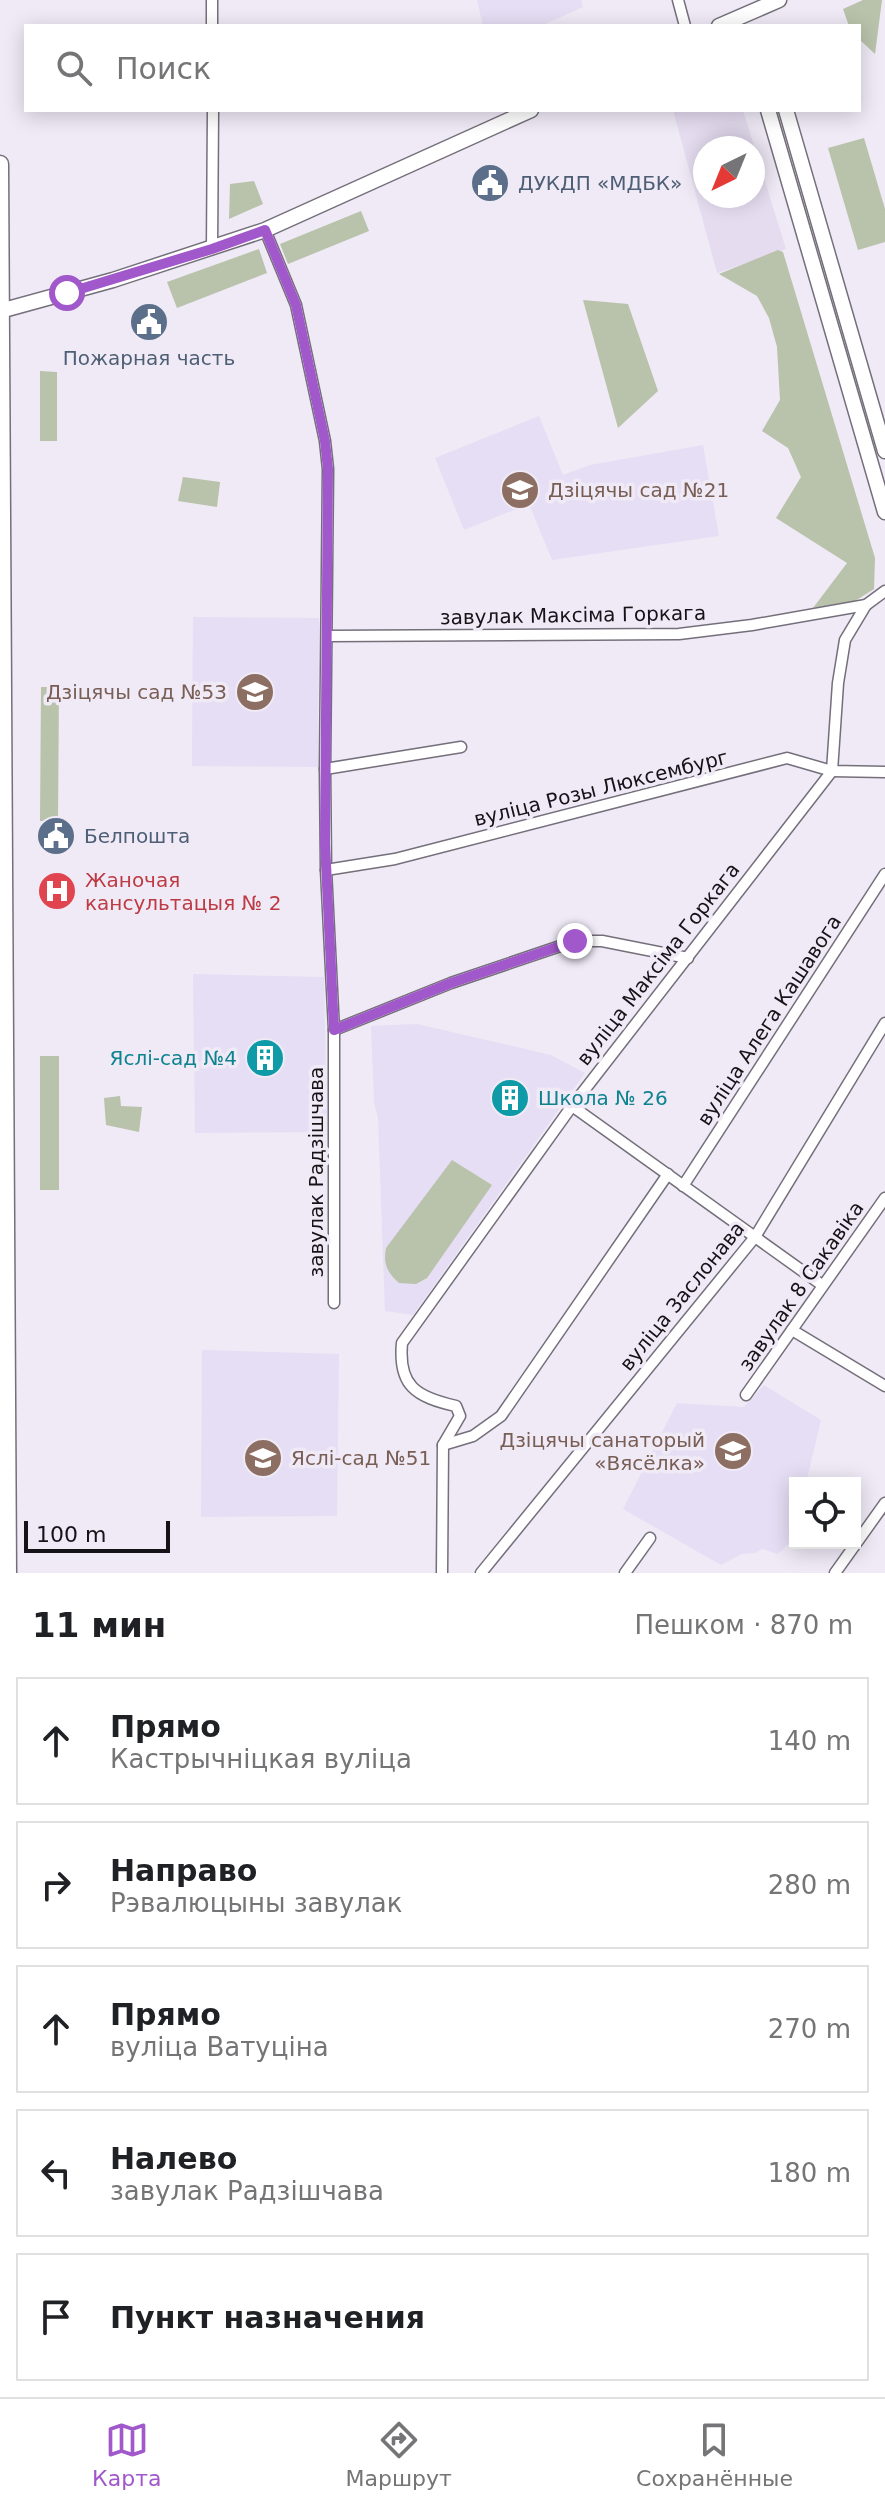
<!DOCTYPE html>
<html lang="ru">
<head>
<meta charset="utf-8">
<style>
	body { margin:0; font-family:"DejaVu Sans",sans-serif; background:#f2f2f2; color:#202124 }
	.controls { position:absolute; right:24px; bottom:24px; display:grid; overflow:hidden; border-radius:0px; box-shadow:0 4px 20px #0003 }
	.controls button { width:72px; height:72px; display:grid; place-items:center; padding:0; border:0; border-bottom:2px solid #e0e0e0; background:#fff; color:#202124; font:40px sans-serif }
	.compass { position:absolute; left:693px; top:136px; width:72px; height:72px; border-radius:50%; background:#fff; box-shadow:0 4px 20px #0003; rotate:223deg }
	.scale { position:absolute; left:24px; bottom:20px; width:146px; box-sizing:border-box; padding-left:8px; border:4px solid #151317; border-top:0; font-size:22px; line-height:28px; white-space:nowrap; color:#151317; -webkit-text-stroke:6px #efeaf6; paint-order:stroke }
	.stop { position:absolute; width:24px; height:24px; margin:-18px; border:6px solid #a158cb; border-radius:50%; background:#fff }
	.stop.end { background:#a158cb; border-color:#fff; box-shadow:0 2px 8px #0008 }
	.list { margin:0; padding:0; list-style:none }
	h2 { display:flex; justify-content:space-between; align-items:center; height:104px; margin:0; padding:0 32px; font-size:34px }
	h2 small { font-size:26px; font-weight:400; color:#757577 }
	.list li { display:grid; grid-template-columns:52px 1fr auto; gap:24px; align-items:center; box-sizing:border-box; height:128px; margin:0 16px 16px; padding:0 16px; border:2px solid #e0e0e0; border-radius:0px }
	.list b { display:block; font-size:30px; white-space:nowrap }
	.list p { margin:0; font-size:26px; white-space:nowrap; color:#757577 }
	.list em { font-size:26px; font-style:normal; color:#757577 }
	.icon { flex:none; width:44px; height:44px; fill:none; stroke:currentColor; stroke-width:2; stroke-linecap:round; stroke-linejoin:round }
	.map { position:relative; flex:none; width:885px; height:1573px; overflow:hidden }
	.search { position:absolute; background:#fff; box-shadow:0 4px 20px #0003; left:24px; right:24px; top:24px; height:88px; display:flex; align-items:center; gap:20px; box-sizing:border-box; padding:0 28px; border-radius:0px; color:#757577; font-size:30px }
	.sheet { height:824px; background:#fff }
	nav { display:flex; justify-content:space-around; align-items:center; box-sizing:border-box; height:112px; border-top:2px solid #e0e0e0; background:#fff; font-size:22px; color:#757577 }
	nav a { display:grid; justify-items:center; gap:4px }
	nav .on { color:#a158cb }
	.map>svg:first-child { display:block }
	.built { fill:#e5dcf0; fill-rule:evenodd }
	.education { fill:#e6def4 }
	.green { fill:#b9c2aa }
	.lines { fill:none; stroke-linecap:round; stroke-linejoin:round }
	.street-casing { stroke:#746f7a; stroke-width:13 }
	.secondary-casing { stroke:#746f7a; stroke-width:17 }
	.primary-casing { stroke:#746f7a; stroke-width:19 }
	.street { stroke:#fff; stroke-width:10 }
	.secondary { stroke:#fff; stroke-width:14 }
	.primary { stroke:#fff; stroke-width:16 }
	.route { stroke:#a158cb; stroke-width:10 }
	.labels { text-anchor:middle; dominant-baseline:central; stroke-width:7; stroke-linejoin:round; paint-order:stroke }
	.service-label { font-size:20px; fill:#4e5e75; stroke:#efeaf6; text-anchor:start }
	.education-label { font-size:20px; fill:#785e54; stroke:#efeaf6; text-anchor:start }
	.street-label { font-size:20px; fill:#151317; stroke:#efeaf6 }
	.health-label { font-size:20px; fill:#be3a42; stroke:#efeaf6; text-anchor:start }
	.culture-label { font-size:20px; fill:#0d838f; stroke:#efeaf6; text-anchor:end }
</style>
</head>
<body>
<div class="map">
<svg width="885" height="1573" viewBox="0 0 885 1573">
	<rect width="100%" height="100%" fill="#efeaf6"/>
	<path class="built" d="M673,110H743L786,249L717,273ZM705,148H753V196H705Z"/>
	<g class="education">
		<polygon points="477,0 581,0 583,7 541,26 483,26"/>
		<polygon points="539,416 563,475 590,465 703,445 719,536 552,560 529,504 464,530 435,458"/>
		<polygon points="193,617 319,618 318,767 192,766"/>
		<polygon points="193,974 324,977 327,1132 195,1133"/>
		<polygon points="417,1024 551,1055 585,1073 413,1315 385,1311 378,1118 374,1103 371,1026"/>
		<polygon points="202,1350 339,1354 337,1516 201,1517"/>
		<polygon points="764,1385 821,1420 806,1483 795,1483 794,1539 778,1554 762,1549 756,1553 742,1554 721,1565 623,1509 677,1403 744,1407"/>
	</g>
	<g class="green">
		<polygon points="863,0 882,0 875,54 859,39 859,26 849,26 843,9"/>
		<polygon points="864,138 885,209 885,242 858,250 828,148"/>
		<polygon points="254,181 263,204 229,219 230,184"/>
		<polygon points="361,211 369,231 288,264 280,244"/>
		<polygon points="259,249 267,273 177,308 167,282"/>
		<polygon points="778,250 783,252 875,558 874,589 855,601 813,608 847,563 776,518 801,477 788,448 762,431 780,400 777,347 769,318 757,296 719,274"/>
		<polygon points="583,300 628,304 658,391 618,428"/>
		<polygon points="40,371 57,372 57,441 40,441"/>
		<polygon points="183,477 220,482 217,507 178,501"/>
		<polygon points="41,687 59,687 58,821 40,821"/>
		<rect x="40" y="1056" width="19" height="134"/>
		<polygon points="120,1096 121,1106 142,1107 139,1132 106,1125 104,1098"/>
		<path d="M452,1160L492,1185L427,1278L416,1284L399,1283C387,1272 383,1264 386,1248Z"/>
	</g>
	<g class="lines">
		<defs>
			<g id="street">
				<polyline points="212,0 212,26"/>
				<polyline points="678,0 685,26"/>
				<polyline points="265,230 296,305 325,441 328,469 325,769 326,870 334,1030 334,1303"/>
				<polyline points="212,249 213,110"/>
				<polyline points="327,636 679,634 752,625 866,605"/>
				<polyline points="325,769 461,747"/>
				<polyline points="326,870 395,859 787,758 832,771 885,772"/>
				<polyline points="334,1030 451,983 575,941 602,941 688,958"/>
				<polyline points="572,1106 822,1285"/>
				<polyline points="683,1186 885,874"/>
				<polyline points="792,1330 885,1386"/>
				<polyline points="746,1395 885,1198"/>
				<polyline points="443,1445 473,1436 501,1416 668,1174"/>
				<path d="M442,1573L443,1445L460,1416L456,1406C416,1397 398,1386 402,1343L572,1106L832,771L838,683L845,640L866,605L885,591"/>
				<polyline points="481,1573 755,1237 885,1023"/>
				<polyline points="625,1573 650,1538"/>
				<polyline points="835,1573 885,1503"/>
			</g>
			<g id="secondary">
				<polyline points="719,26 779,0"/>
				<polyline points="768,110 885,512"/>
				<polyline points="786,110 885,451"/>
				<polyline points="0,311 113,280 265,230 531,110"/>
			</g>
			<polyline id="primary" points="0,164 8,1573"/>
		</defs>
		<use href="#street" class="street-casing"/>
		<use href="#secondary" class="secondary-casing"/>
		<use href="#primary" class="primary-casing"/>
		<use href="#street" class="street"/>
		<use href="#secondary" class="secondary"/>
		<use href="#primary" class="primary"/>
	</g>
	<g class="lines">
		<polyline class="route" points="67,293 212,249 265,230 296,305 325,441 328,469 325,843 334,1030 451,983 575,941"/>
	</g>
	<defs>
		<symbol id="civic-disc" viewBox="-11 -11 22 22"><circle r="9.5" fill="#5c6f8a" stroke="#efeaf6"/><path d="M-.6-6.5H3V-4.5H.6V-3L4-1V1h2V6H-6V1h2V-1L-.6-3ZM-1.2 2.5V6h2.4V2.5Z" fill="#fff"/></symbol>
		<symbol id="school-disc" viewBox="-11 -11 22 22"><circle r="9.5" fill="#8d6e63" stroke="#efeaf6"/><path d="M0-5L7-2L0 1L-7-2ZM-4 1L0 2.5L4 1V4Q0 6-4 4Z" fill="#fff"/></symbol>
		<symbol id="hospital-disc" viewBox="-11 -11 22 22"><circle r="9.5" fill="#e0444e" stroke="#efeaf6"/><path d="M-5-5h3v3.5h4V-5h3V5h-3V1.5h-4V5h-3Z" fill="#fff"/></symbol>
		<symbol id="building-disc" viewBox="-11 -11 22 22"><circle r="9.5" fill="#0f9aa8" stroke="#efeaf6"/><path d="M-4-6H4V6H1V3H-1V6H-4ZM-2.5-4.3h1.7v1.8h-1.7ZM.8-4.3h1.7v1.8H.8ZM-2.5-1h1.7V.8h-1.7ZM.8-1h1.7V.8H.8Z" fill="#fff"/></symbol>
	</defs>
	<g fill-rule="evenodd">
		<use href="#civic-disc" x="468" y="161" width="44" height="44"/>
		<use href="#civic-disc" x="127" y="300" width="44" height="44"/>
		<use href="#school-disc" x="498" y="468" width="44" height="44"/>
		<use href="#school-disc" x="233" y="670" width="44" height="44"/>
		<use href="#civic-disc" x="34" y="814" width="44" height="44"/>
		<use href="#hospital-disc" x="35" y="869" width="44" height="44"/>
		<use href="#building-disc" x="243" y="1036" width="44" height="44"/>
		<use href="#building-disc" x="488" y="1076" width="44" height="44"/>
		<use href="#school-disc" x="711" y="1429" width="44" height="44"/>
		<use href="#school-disc" x="241" y="1436" width="44" height="44"/>
	</g>
	<g class="labels">
		<g class="service-label">
			<text x="518" y="183">ДУКДП «МДБК»</text>
			<text x="149" y="358" text-anchor="middle">Пожарная часть</text>
			<text x="84" y="836">Белпошта</text>
		</g>
		<g class="education-label">
			<text x="548" y="490">Дзіцячы сад №21</text>
			<text x="227" y="692" text-anchor="end">Дзіцячы сад №53</text>
			<text x="705" y="1440" text-anchor="end">Дзіцячы санаторый<tspan x="705" dy="23">«Вясёлка»</tspan></text>
			<text x="291" y="1458">Яслі-сад №51</text>
		</g>
		<g class="street-label">
			<text transform="translate(573 615) rotate(-1)">завулак Максіма Горкага</text>
			<text transform="translate(601 788) rotate(-14)">вуліца Розы Люксембург</text>
			<text transform="translate(658 964) rotate(-52)">вуліца Максіма Горкага</text>
			<text transform="translate(769 1020) rotate(-57)">вуліца Алега Кашавога</text>
			<text transform="translate(316 1172) rotate(-90)">завулак Радзішчава</text>
			<text transform="translate(801 1286) rotate(-55)">завулак 8 Сакавіка</text>
			<text transform="translate(682 1296) rotate(-51)">вуліца Заслонава</text>
		</g>
		<g class="health-label">
			<text x="85" y="880">Жаночая<tspan x="85" dy="23">кансультацыя № 2</tspan></text>
		</g>
		<g class="culture-label">
			<text x="237" y="1058">Яслі-сад №4</text>
			<text x="538" y="1098" text-anchor="start">Школа № 26</text>
		</g>
	</g>
</svg>
<div class="controls">
<button><svg class="icon" aria-label="locate" viewBox="0 0 24 24"><circle cx="12" cy="12" r="6"/><path d="M12 2v4M12 18v4M2 12h4M18 12h4"/></svg></button>
</div>
<svg class="compass" viewBox="-18 -18 36 36"><path d="M0-13l5 13h-10z" fill="#e53935"/><path d="M0 13l5-13h-10z" fill="#757577"/></svg>
<div class="scale">100 m</div>
<div class="stop" style="left:67px;top:293px"></div>
<div class="stop end" style="left:575px;top:941px"></div>
<div class="search"><svg class="icon" aria-label="search" viewBox="0 0 24 24"><circle cx="10" cy="10" r="6"/><path d="M15 15l6 6"/></svg>Поиск</div>
</div>
<section class="sheet">
<h2>11 мин<small>Пешком · 870 m</small></h2>
<ul class="list">
<li><svg class="icon" aria-label="ahead" viewBox="0 0 24 24"><path d="M12 20V5M6 11l6-6 6 6"/></svg><div><b>Прямо</b><p>Кастрычніцкая вуліца</p></div><em>140 m</em></li>
<li><svg class="icon" aria-label="right" viewBox="0 0 24 24"><path d="M7 20v-9h11M14 6l5 5-5 5"/></svg><div><b>Направо</b><p>Рэвалюцыны завулак</p></div><em>280 m</em></li>
<li><svg class="icon" aria-label="ahead" viewBox="0 0 24 24"><path d="M12 20V5M6 11l6-6 6 6"/></svg><div><b>Прямо</b><p>вуліца Ватуціна</p></div><em>270 m</em></li>
<li><svg class="icon" aria-label="left" viewBox="0 0 24 24"><path d="M17 20v-9H6M10 6l-5 5 5 5"/></svg><div><b>Налево</b><p>завулак Радзішчава</p></div><em>180 m</em></li>
<li><svg class="icon" aria-label="arrive" viewBox="0 0 24 24"><path d="M6 21V4h12l-3 4 3 4H6"/></svg><div><b>Пункт назначения</b></div></li>
</ul>
</section>
<nav>
<a class="on"><svg class="icon" aria-label="map" viewBox="0 0 24 24"><path d="M3 6l6-2 6 2 6-2v14l-6 2-6-2-6 2zM9 4v14M15 6v14"/></svg>Карта</a>
<a><svg class="icon" aria-label="directions" viewBox="0 0 24 24"><path d="M12 3l9 9-9 9-9-9zM9 14v-3h6M13 9l2 2-2 2"/></svg>Маршрут</a>
<a><svg class="icon" aria-label="saved" viewBox="0 0 24 24"><path d="M7 4h10v16l-5-4-5 4z"/></svg>Сохранённые</a>
</nav>
</body>
</html>
